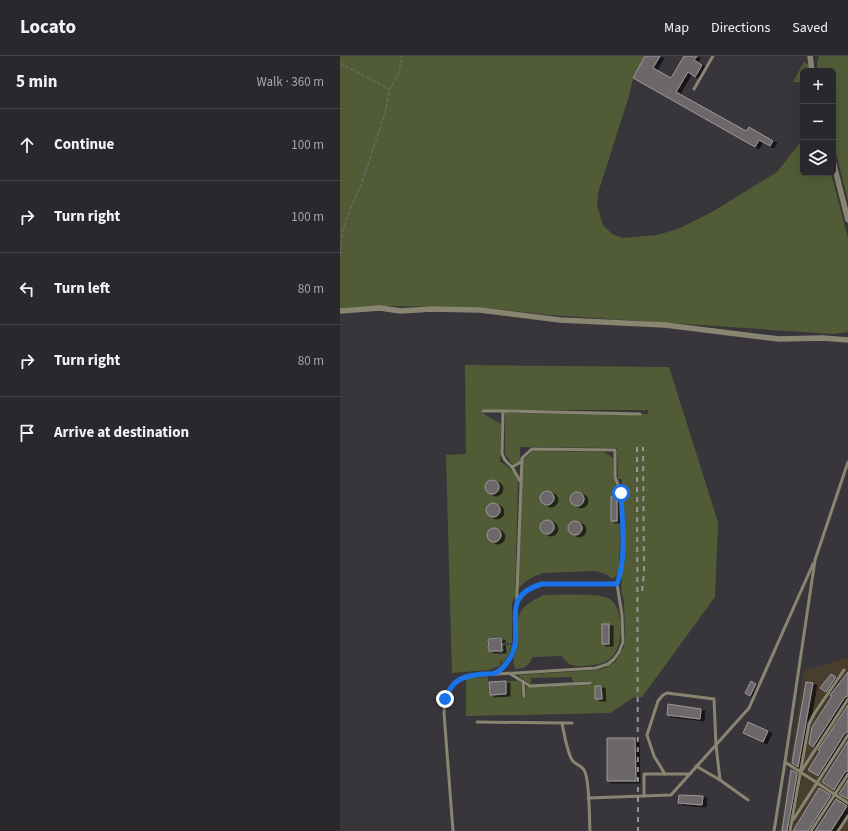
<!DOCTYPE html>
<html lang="en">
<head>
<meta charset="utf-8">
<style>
	body { margin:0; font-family:"Source Sans 3",sans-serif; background:#323034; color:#f1f3f6 }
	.controls { position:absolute; right:12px; top:12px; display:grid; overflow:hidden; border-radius:6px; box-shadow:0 4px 16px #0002 }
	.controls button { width:36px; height:36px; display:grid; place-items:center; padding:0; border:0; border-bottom:1px solid #464448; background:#2a282c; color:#f1f3f6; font:20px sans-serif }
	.stop { position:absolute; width:12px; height:12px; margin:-9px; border:3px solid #1a73e8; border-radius:50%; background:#fff }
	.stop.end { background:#1a73e8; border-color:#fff; box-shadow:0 1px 4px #0008 }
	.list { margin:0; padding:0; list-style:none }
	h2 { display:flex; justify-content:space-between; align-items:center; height:52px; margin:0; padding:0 16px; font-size:17px }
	h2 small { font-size:13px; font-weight:400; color:#a5a6a9 }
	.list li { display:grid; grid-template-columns:26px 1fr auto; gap:12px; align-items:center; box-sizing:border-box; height:72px; padding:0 16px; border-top:1px solid #464448 }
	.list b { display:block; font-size:15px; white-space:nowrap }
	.list em { font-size:13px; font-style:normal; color:#a5a6a9 }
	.icon { flex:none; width:22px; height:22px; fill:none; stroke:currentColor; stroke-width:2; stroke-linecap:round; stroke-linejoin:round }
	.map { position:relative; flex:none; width:508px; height:775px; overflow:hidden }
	header { display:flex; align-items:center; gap:24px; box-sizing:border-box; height:56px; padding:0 20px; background:#2a282c; border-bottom:1px solid #464448 }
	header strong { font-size:19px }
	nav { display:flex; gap:22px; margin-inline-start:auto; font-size:14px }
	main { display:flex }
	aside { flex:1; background:#2a282c }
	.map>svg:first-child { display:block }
	.industrial { fill:#493d2d }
	.grass { fill:#515c37; fill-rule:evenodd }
	.building { fill:#6c676a; stroke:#9d979b; filter:url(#shadow) }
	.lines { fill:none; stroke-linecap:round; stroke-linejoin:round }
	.path { stroke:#727075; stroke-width:1; stroke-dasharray:4 2; stroke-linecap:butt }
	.service { stroke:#888671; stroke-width:3 }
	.minor { stroke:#888671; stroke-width:5.5 }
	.rail { stroke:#979599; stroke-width:2; stroke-dasharray:5 5; stroke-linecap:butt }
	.route { stroke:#1a73e8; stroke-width:5 }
</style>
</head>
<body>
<header>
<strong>Locato</strong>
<nav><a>Map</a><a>Directions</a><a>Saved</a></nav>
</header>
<main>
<aside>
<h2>5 min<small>Walk · 360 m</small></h2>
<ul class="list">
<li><svg class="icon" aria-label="ahead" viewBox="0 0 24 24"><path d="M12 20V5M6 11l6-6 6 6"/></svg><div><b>Continue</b></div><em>100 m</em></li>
<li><svg class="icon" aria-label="right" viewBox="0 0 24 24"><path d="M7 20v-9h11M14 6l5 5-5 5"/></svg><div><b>Turn right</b></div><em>100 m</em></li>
<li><svg class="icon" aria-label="left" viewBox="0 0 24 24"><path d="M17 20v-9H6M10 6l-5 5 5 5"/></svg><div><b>Turn left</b></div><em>80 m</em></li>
<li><svg class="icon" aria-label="right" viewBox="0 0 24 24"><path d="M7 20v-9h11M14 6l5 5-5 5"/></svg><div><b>Turn right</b></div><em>80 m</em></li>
<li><svg class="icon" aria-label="arrive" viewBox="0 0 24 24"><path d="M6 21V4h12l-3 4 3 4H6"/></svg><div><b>Arrive at destination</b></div></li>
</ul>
</aside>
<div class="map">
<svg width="508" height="775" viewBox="0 0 508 775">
	<defs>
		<filter id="shadow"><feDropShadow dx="4" dy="2" stdDeviation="0" flood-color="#0009"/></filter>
	</defs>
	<rect width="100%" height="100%" fill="#38363b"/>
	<polygon class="industrial" points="505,602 508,604 508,775 440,775 464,615"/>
	<g class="grass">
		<polygon points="0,0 305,0 293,22 289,40 258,137 257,149 263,169 272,178 283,182 318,179 340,172 372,156 437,116 463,83 463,117 491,117 508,182 508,276 493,278 210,259 138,251 35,250 0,252"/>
		<polygon points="479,0 508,0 508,145 493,85 493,15 477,15 477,6"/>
		<polygon points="464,6 469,9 469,15 463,15 463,26 453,26"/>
		<path d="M125,309L329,311L378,466L375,541L302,641H294L270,657L126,660V622L148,621L149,639L167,638V625H178L181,627L182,641H186V630L187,631L251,629V625L233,626L232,621L191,622V628L180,621L179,619L258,614L265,612L275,606L284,591L285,584L284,545L281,534L284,501L282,423H278L277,392L180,391V405L173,409L165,398V357L308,358V354H142V357L161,368L160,406C170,411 174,416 178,426L175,540L172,547V587H163V581L147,582L148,596H160L161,609L149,614L112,617L106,399L126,398ZM153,423L157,426L159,430L158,435L152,438L147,436L145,430L148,425ZM152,447L157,448L160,454L157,459L153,461L148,459L146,454L147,449ZM154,472C160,473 162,477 160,482L155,486L150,485L147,480L148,475Z"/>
		<path d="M193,395L264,396L273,402V420L279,439L280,479L279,516L273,523L266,518L255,515L203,517C193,520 185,525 178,533L182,405ZM206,435L211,436L214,441L213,446L208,449L203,448L200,442L202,437ZM236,436L241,437L244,441L243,446L238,450L233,449L230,444L231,439ZM271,441H277V448H279V449L277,450V465H271ZM207,464L212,466L214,471L212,475L206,478L202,476L200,471L202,465ZM234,465L239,466L242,470V475L236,479L231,477L229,473V468Z"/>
		<path d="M204,539C218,539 257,537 268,542C284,549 284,588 273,600C265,609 253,609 242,610C232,610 227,609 222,600L193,601C188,610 186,612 175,613C174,609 173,604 174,601C175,597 177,594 177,589C178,560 174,553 204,539ZM262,568H269V588H262Z"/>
		<polygon points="163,589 172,589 169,598 162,608 161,596 163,596"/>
	</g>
	<g class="building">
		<polygon points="305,0 320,0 313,12 331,22 344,0 357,0 354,4 362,9 355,21 348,16 336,36 406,75 409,71 433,85 430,90 419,84 415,91 293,22"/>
		<circle cx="152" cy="431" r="7"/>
		<circle cx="207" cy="442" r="7"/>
		<circle cx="237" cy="443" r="7"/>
		<rect x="271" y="441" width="6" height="24"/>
		<circle cx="153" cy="454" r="7"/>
		<circle cx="207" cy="471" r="7"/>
		<circle cx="235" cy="472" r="7"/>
		<circle cx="154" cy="479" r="7"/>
		<rect x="262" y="568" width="7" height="20"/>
		<polygon points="161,582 162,595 149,595 148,583"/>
		<polygon points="508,616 508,640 505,641 473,691 469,688 472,671 492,640 490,639"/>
		<polygon points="491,618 496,621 486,636 480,632"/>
		<polygon points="166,625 166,638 150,639 149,626"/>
		<polygon points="411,625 416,628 410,640 405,637"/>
		<polygon points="466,626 473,627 458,711 452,707"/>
		<polygon points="255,630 261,630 262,643 255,643"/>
		<polygon points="328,648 361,653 360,663 327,659"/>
		<polygon points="508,649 508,676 505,677 478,720 468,714 480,695 478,694"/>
		<polygon points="408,666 428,675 423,686 403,677"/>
		<polygon points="267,682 295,682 296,725 267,725"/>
		<polygon points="508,685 508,715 505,716 494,734 482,726"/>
		<polygon points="451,714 457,717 457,719 447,775 442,775"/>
		<polygon points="508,724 508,743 499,738"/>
		<polygon points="479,732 491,739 468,775 453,775"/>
		<polygon points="339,739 363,740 362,749 338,747"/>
		<polygon points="496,743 507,750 491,775 475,775"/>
	</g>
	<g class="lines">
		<g class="path">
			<polyline points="0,7 49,33"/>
			<polyline points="0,200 3,172 25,118 46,54 49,34 59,17 62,0"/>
			<polyline points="163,588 170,588"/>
			<polyline points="161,595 163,595 162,582 148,582 148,596 161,595 161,605"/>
		</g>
		<g class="service">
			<polyline points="354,33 373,0"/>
			<polyline points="143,355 163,355"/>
			<polyline points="172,411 181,406"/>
			<polyline points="180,425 172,411 165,404 162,398 163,355 300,358"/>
			<path d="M177,547C181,535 191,531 202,528H277"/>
			<polyline points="169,617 190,630 250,627"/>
			<polyline points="183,626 184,640"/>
			<path d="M137,666L222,667C224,678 227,695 232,704C235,709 243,709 245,716C250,729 249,760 250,775"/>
			<polyline points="222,667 232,667"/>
			<polyline points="445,706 508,747"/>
			<polyline points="356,710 380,724"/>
			<polyline points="462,714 508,643"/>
			<polyline points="325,718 314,700 307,679 318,645 323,639 327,637 374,643 376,689 380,724 408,744"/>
			<polyline points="304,740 304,718 350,718"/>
			<polyline points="248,742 331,739 409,652 473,508"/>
			<polyline points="453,764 508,679"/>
			<path d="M113,775L104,657C105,637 109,630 126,620L256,612L268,608L274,603L279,596L283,586L282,559L277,528L281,518L283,479L281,437L275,421V394L192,393L182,402L175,588C172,602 166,609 155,617"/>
			<polyline points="434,775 445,706 475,504 508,406"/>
			<polyline points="450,775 469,668 474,658 504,614"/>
			<polyline points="471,775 508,718"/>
			<polyline points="498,775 508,760"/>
		</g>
		<g class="minor">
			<polyline points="470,0 472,15"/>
			<polyline points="493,105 508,164"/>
			<polyline points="0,255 40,252 61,255 91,253 140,254 220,264 325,269 439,283 483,282 508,284"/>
		</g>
		<g class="rail">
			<polyline points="297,391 298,775"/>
			<polyline points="302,535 304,518 303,391"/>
		</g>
	</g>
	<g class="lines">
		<path class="route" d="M105,643C113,623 122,620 143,618C146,618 152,618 155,617C161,615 167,607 170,602C187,574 156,541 202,528H277C287,501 282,466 281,437"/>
	</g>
</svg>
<div class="controls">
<button>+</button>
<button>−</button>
<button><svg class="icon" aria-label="layers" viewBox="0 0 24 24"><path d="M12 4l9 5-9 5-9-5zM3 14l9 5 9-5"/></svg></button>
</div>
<div class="stop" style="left:281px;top:437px"></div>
<div class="stop end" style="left:105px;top:643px"></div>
</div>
</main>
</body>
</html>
